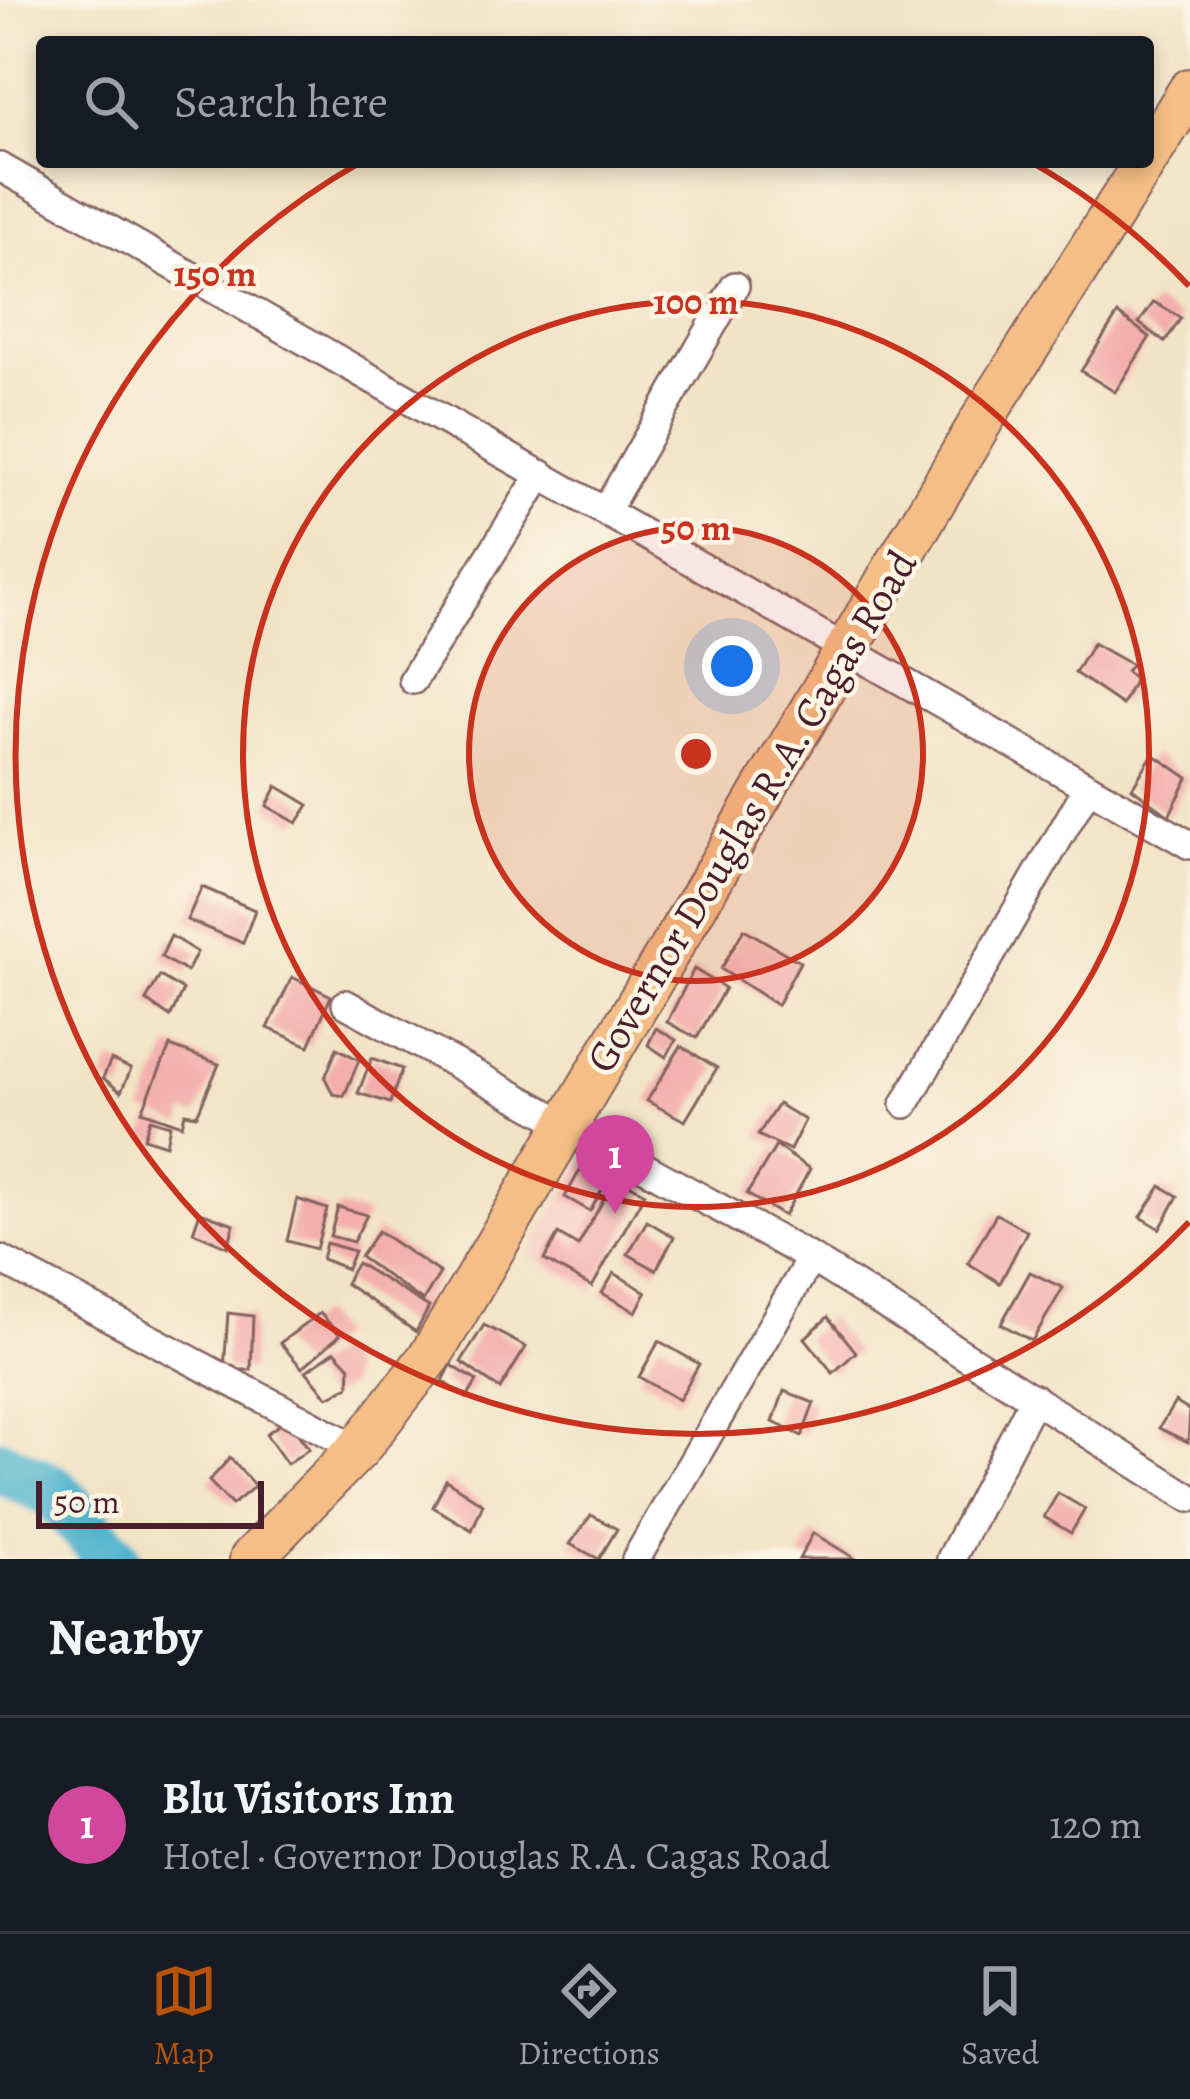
<!DOCTYPE html>
<html lang="en">
<head>
<meta charset="utf-8">
<style>
	body { margin:0; font-family:Alegreya,serif; background:#20242c; color:#f1f3f6 }
	.scale { position:absolute; left:36px; bottom:30px; width:228px; box-sizing:border-box; padding-left:12px; border:6px solid #4a1f2b; border-top:0; font-size:33px; line-height:42px; white-space:nowrap; color:#4a1f2b; -webkit-text-stroke:9px #fcf5e5; paint-order:stroke }
	.you { position:absolute; left:732px; top:666px; width:42px; height:42px; margin:-30px; border:9px solid #fff; border-radius:50%; background:#1a73e8; box-shadow:0 0 0 18px #1a73e833 }
	.badge { display:grid; place-items:center; width:78px; height:78px; border-radius:50%; background:#b45309; color:#fff; font-size:39px; font-weight:700 }
	.pin { position:absolute; translate:-50% -99px; filter:drop-shadow(0 3px 6px #0008) }
	.pin::after { content:''; position:absolute; top:63px; width:42px; height:36px; background:inherit; clip-path:polygon(0 0,100% 0,50% 100%) }
	.list { margin:0; padding:0; list-style:none }
	h2 { display:flex; justify-content:space-between; align-items:center; height:156px; margin:0; padding:0 48px; font-size:51px }
	h2 small { font-size:39px; font-weight:400; color:#9ea1a6 }
	.list li { display:grid; grid-template-columns:78px 1fr auto; gap:36px; align-items:center; box-sizing:border-box; height:216px; padding:0 48px; border-top:3px solid #363941 }
	.list b { display:block; font-size:45px; white-space:nowrap }
	.list p { margin:0; font-size:39px; white-space:nowrap; color:#9ea1a6 }
	.list em { font-size:39px; font-style:normal; color:#9ea1a6 }
	.icon { flex:none; width:66px; height:66px; fill:none; stroke:currentColor; stroke-width:2; stroke-linecap:round; stroke-linejoin:round }
	.map { position:relative; flex:none; width:1190px; height:1559px; overflow:hidden }
	.search { position:absolute; background:#171b24; box-shadow:0 6px 18px #0003; left:36px; right:36px; top:36px; height:132px; display:flex; align-items:center; gap:30px; box-sizing:border-box; padding:0 42px; border-radius:12px; color:#9ea1a6; font-size:45px }
	.sheet { height:372px; background:#171b24 }
	nav { display:flex; justify-content:space-around; align-items:center; box-sizing:border-box; height:168px; border-top:3px solid #363941; background:#171b24; font-size:33px; color:#9ea1a6 }
	nav a { display:grid; justify-items:center; gap:6px }
	nav .on { color:#b45309 }
	.map>svg:first-child { display:block }
	.built { fill:#f7d1c7 }
	.lines { fill:none; stroke-linecap:round; stroke-linejoin:round }
	.river { stroke:#4fb3cd; stroke-width:54 }
	.building { fill:#f3aeac }
	.street-casing { stroke:#856461; stroke-width:32 }
	.primary-casing { stroke:#856461; stroke-width:46 }
	.street { stroke:#fff; stroke-width:27 }
	.primary { stroke:#f5be86; stroke-width:42 }
	.ring { fill:none; stroke:#c8321e; stroke-width:6 }
	.labels { text-anchor:middle; dominant-baseline:central; stroke-width:9; stroke-linejoin:round; paint-order:stroke }
	.street-label { font-size:42px; fill:#4a1f2b; stroke:#fcf5e5 }
	.centre { fill:#c8321e; stroke:#fcf5e5; stroke-width:6 }
	.ring-label { font-size:36px; text-anchor:middle; font-weight:bold; fill:#c8321e; stroke:#fcf5e5; stroke-width:9; stroke-linejoin:round; paint-order:stroke }
</style>
</head>
<body>
<div class="map">
<svg width="1190" height="1559" viewBox="0 0 1190 1559">
	<rect width="100%" height="100%" fill="#fcf5e5"/>
	<filter id="ink" filterUnits="userSpaceOnUse"><feTurbulence type="fractalNoise" baseFrequency=".00833" numOctaves="2"/><feDisplacementMap in="SourceGraphic" scale="24" xChannelSelector="R" yChannelSelector="G"/><feConvolveMatrix kernelMatrix="1 2 1 2 8 2 1 2 1" color-interpolation-filters="sRGB"/></filter>
	<filter id="wash" filterUnits="userSpaceOnUse"><feTurbulence type="fractalNoise" baseFrequency=".004" numOctaves="4" result="noise"/><feDisplacementMap in="SourceGraphic" scale="48" xChannelSelector="R" yChannelSelector="G"/><feGaussianBlur stdDeviation="2.7" result="paint"/><feColorMatrix in="noise" values="0 0 0 0 0 0 0 0 0 0 0 0 0 0 0 0 0 1.4 0 .05"/><feComposite in="paint" operator="in"/></filter>
	<g filter="url(#wash)">
		<rect width="100%" height="100%" fill="#f2e3c6"/>
		<polygon class="built" points="586,1152 651,1189 593,1292 528,1256"/>
		<g class="lines">
			<polyline class="river" points="0,1466 53,1491 114,1559"/>
		</g>
		<g id="blocks">
			<g class="building">
				<polygon points="1154,302 1181,318 1165,342 1139,323"/>
				<polygon points="1118,314 1150,337 1115,392 1081,371"/>
				<polygon points="1093,643 1132,665 1126,671 1135,679 1122,705 1075,673"/>
				<polygon points="1153,754 1188,778 1169,816 1132,788"/>
				<polygon points="277,786 309,805 297,823 267,806"/>
				<polygon points="202,887 255,910 243,943 187,920"/>
				<polygon points="744,929 800,962 777,1005 721,969"/>
				<polygon points="171,936 197,952 187,972 161,957"/>
				<polygon points="694,969 725,988 697,1038 667,1022"/>
				<polygon points="160,976 183,990 170,1017 146,1000"/>
				<polygon points="292,977 331,996 309,1046 268,1028"/>
				<polygon points="656,1028 676,1040 666,1057 648,1045"/>
				<polygon points="170,1046 219,1064 197,1115 185,1113 182,1125 142,1111"/>
				<polygon points="681,1046 717,1068 685,1121 647,1101"/>
				<polygon points="337,1048 359,1060 344,1096 333,1094 325,1078"/>
				<polygon points="372,1058 402,1069 390,1103 358,1093"/>
				<polygon points="111,1060 131,1069 121,1092 103,1078"/>
				<polygon points="778,1104 805,1120 790,1150 758,1135"/>
				<polygon points="150,1119 170,1125 166,1145 144,1138"/>
				<polygon points="776,1146 810,1169 784,1216 747,1194"/>
				<polygon points="584,1163 609,1178 590,1211 565,1197"/>
				<polygon points="616,1177 645,1193 592,1287 544,1260 558,1234 578,1246"/>
				<polygon points="1161,1186 1178,1196 1160,1229 1141,1217"/>
				<polygon points="297,1199 327,1209 316,1249 287,1241"/>
				<polygon points="338,1207 367,1215 353,1242 330,1236"/>
				<polygon points="200,1212 234,1224 228,1247 193,1232"/>
				<polygon points="996,1214 1027,1231 1000,1283 968,1263"/>
				<polygon points="647,1221 674,1237 656,1270 628,1254"/>
				<polygon points="378,1231 440,1273 423,1301 360,1257"/>
				<polygon points="326,1243 354,1251 347,1269 322,1259"/>
				<polygon points="357,1263 429,1307 416,1332 345,1283"/>
				<polygon points="1030,1272 1063,1288 1032,1341 1001,1324"/>
				<polygon points="614,1273 646,1292 636,1312 602,1293"/>
				<polygon points="228,1313 253,1316 251,1370 224,1370"/>
				<polygon points="320,1313 340,1335 302,1368 280,1343"/>
				<polygon points="828,1317 856,1352 833,1373 805,1338"/>
				<polygon points="484,1325 526,1347 500,1389 461,1362"/>
				<polygon points="659,1341 699,1364 679,1400 639,1377"/>
				<polygon points="335,1351 350,1367 349,1386 328,1397 306,1371"/>
				<polygon points="451,1365 477,1381 467,1398 443,1381"/>
				<polygon points="784,1391 814,1403 802,1436 773,1422"/>
				<polygon points="1175,1402 1190,1411 1188,1442 1159,1428"/>
				<polygon points="287,1419 309,1449 287,1464 266,1434"/>
				<polygon points="230,1458 255,1486 232,1505 209,1481"/>
				<polygon points="446,1480 483,1504 472,1530 433,1507"/>
				<polygon points="1058,1493 1085,1509 1071,1533 1044,1517"/>
				<polygon points="591,1515 617,1529 599,1559 570,1544"/>
				<polygon points="813,1533 856,1559 799,1559"/>
			</g>
		</g>
	</g>
	<g filter="url(#ink)">
		<use href="#blocks" fill-opacity="0" stroke="#856461" stroke-width="3"/>
		<g class="lines">
			<defs>
				<g id="street">
					<polyline points="0,167 1190,845"/>
					<polyline points="606,510 735,286"/>
					<polyline points="413,680 541,474"/>
					<polyline points="346,1004 811,1258 1190,1498"/>
					<polyline points="905,1104 1088,787"/>
					<polyline points="0,1259 358,1449"/>
					<polyline points="636,1559 811,1258"/>
					<polyline points="951,1559 1034,1398"/>
				</g>
				<g id="primary">
					<polyline points="1148,157 1190,90"/>
					<polyline points="251,1559 358,1449 431,1355 983,418 1145,162"/>
				</g>
			</defs>
			<use href="#street" class="street-casing"/>
			<use href="#primary" class="primary-casing"/>
			<use href="#street" class="street"/>
			<use href="#primary" class="primary"/>
		</g>
	</g>
	<circle cx="696" cy="754" r="227" fill="#c8321e" fill-opacity=".12"/>
	<g class="ring">
		<circle cx="696" cy="754" r="227"/>
		<circle cx="696" cy="754" r="453"/>
		<path d="M1189 1222A680 680 0 1 1 361 162M1031 162A680 680 0 0 1 1189 286"/>
	</g>
	<g class="labels">
		<g class="street-label">
			<text transform="translate(751 811) rotate(-59)">Governor Douglas R.A. Cagas Road</text>
		</g>
	</g>
	<circle cx="696" cy="754" r="18" class="centre"/>
	<g class="ring-label">
		<text x="215" y="286">150 m</text>
		<text x="696" y="314">100 m</text>
		<text x="696" y="540">50 m</text>
	</g>
</svg>
<div class="scale">50 m</div>
<div class="you"></div>
<div class="pin badge" style="left:615px;top:1214px;background:#d1479c">1</div>
<div class="search"><svg class="icon" aria-label="search" viewBox="0 0 24 24"><circle cx="10" cy="10" r="6"/><path d="M15 15l6 6"/></svg>Search here</div>
</div>
<section class="sheet">
<h2>Nearby<small></small></h2>
<ul class="list">
<li><span class="badge" style="background:#d1479c">1</span><div><b>Blu Visitors Inn</b><p>Hotel · Governor Douglas R.A. Cagas Road</p></div><em>120 m</em></li>
</ul>
</section>
<nav>
<a class="on"><svg class="icon" aria-label="map" viewBox="0 0 24 24"><path d="M3 6l6-2 6 2 6-2v14l-6 2-6-2-6 2zM9 4v14M15 6v14"/></svg>Map</a>
<a><svg class="icon" aria-label="directions" viewBox="0 0 24 24"><path d="M12 3l9 9-9 9-9-9zM9 14v-3h6M13 9l2 2-2 2"/></svg>Directions</a>
<a><svg class="icon" aria-label="saved" viewBox="0 0 24 24"><path d="M7 4h10v16l-5-4-5 4z"/></svg>Saved</a>
</nav>
</body>
</html>
